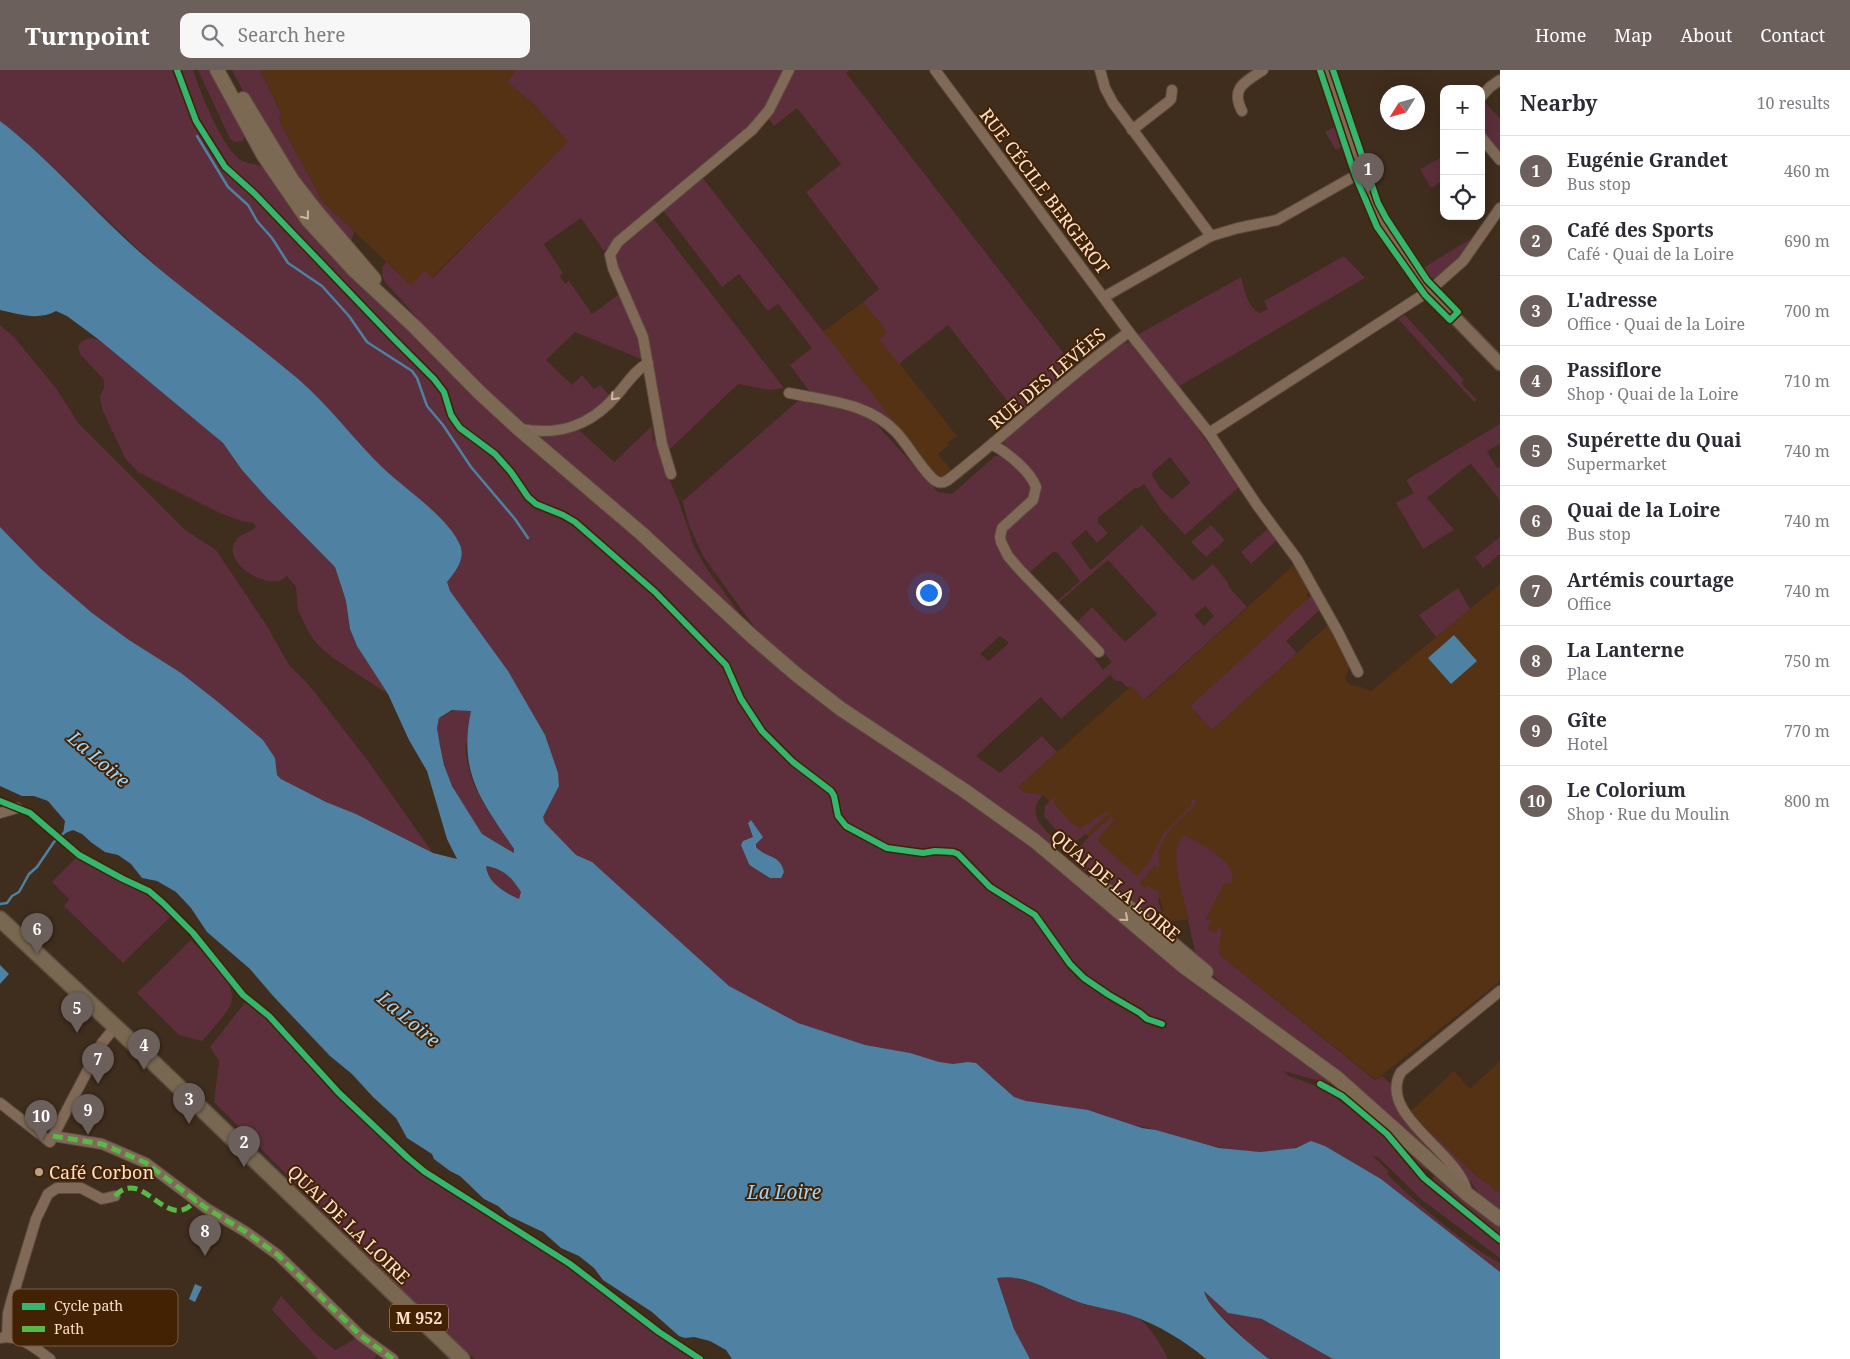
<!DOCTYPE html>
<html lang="en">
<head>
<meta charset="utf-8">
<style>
	body { margin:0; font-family:"Noto Serif",serif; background:#f7f7f7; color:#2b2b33 }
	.controls { position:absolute; right:15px; top:15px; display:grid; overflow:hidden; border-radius:10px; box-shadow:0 5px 20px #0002 }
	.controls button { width:45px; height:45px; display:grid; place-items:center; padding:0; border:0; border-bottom:1px solid #e1e1e2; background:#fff; color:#2b2b33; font:25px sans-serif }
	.compass { position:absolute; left:1380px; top:15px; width:45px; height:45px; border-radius:50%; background:#fff; box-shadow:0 5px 20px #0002; rotate:233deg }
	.you { position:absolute; left:928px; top:522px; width:18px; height:18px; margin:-12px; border:4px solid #fff; border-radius:50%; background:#1a73e8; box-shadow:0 0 0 8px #1a73e833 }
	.badge { display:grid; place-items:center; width:32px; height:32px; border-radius:50%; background:#6b605c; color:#fff; font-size:16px; font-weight:700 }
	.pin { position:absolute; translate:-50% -41px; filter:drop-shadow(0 1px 2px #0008) }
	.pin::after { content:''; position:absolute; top:26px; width:18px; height:15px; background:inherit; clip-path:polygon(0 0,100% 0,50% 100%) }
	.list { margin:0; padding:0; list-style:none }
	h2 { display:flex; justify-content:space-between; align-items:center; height:65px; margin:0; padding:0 20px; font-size:21px }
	h2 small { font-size:16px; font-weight:400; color:#7c7c81 }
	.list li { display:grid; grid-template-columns:32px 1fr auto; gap:15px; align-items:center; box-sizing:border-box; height:70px; padding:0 20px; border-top:1px solid #e1e1e2 }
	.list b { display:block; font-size:19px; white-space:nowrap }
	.list p { margin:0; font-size:16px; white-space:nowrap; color:#7c7c81 }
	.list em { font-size:16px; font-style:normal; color:#7c7c81 }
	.icon { flex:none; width:28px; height:28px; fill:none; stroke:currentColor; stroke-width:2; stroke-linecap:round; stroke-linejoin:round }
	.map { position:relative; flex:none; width:1500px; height:1289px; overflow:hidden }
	header { display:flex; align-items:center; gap:30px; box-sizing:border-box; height:70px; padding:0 25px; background:#6b605c; color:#fff }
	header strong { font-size:24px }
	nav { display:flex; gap:28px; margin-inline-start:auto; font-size:18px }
	.search { width:350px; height:45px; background:#f7f7f7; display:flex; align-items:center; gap:12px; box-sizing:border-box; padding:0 18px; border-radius:10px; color:#7c7c81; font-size:19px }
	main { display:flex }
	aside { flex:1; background:#fff }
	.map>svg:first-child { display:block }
	.built { fill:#553213 }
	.green { fill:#5d2e3b; fill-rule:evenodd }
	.water { fill:#4e81a2; fill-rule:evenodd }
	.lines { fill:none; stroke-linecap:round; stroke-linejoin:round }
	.stream { stroke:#4e81a2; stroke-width:2.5 }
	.minor-casing { stroke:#5c4b3e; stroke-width:12 }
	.tertiary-casing { stroke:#5c4b3e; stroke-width:15 }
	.secondary-casing { stroke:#5c4b3e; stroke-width:16 }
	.primary-casing { stroke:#5c4b3e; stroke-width:18 }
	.minor { stroke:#806a57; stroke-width:10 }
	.tertiary { stroke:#806a57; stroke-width:12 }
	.secondary { stroke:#7c6954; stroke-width:14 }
	.primary { stroke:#796851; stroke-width:15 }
	.quiet { stroke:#58b947; stroke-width:5; stroke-dasharray:10 5; stroke-linecap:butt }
	.cycleway-casing { stroke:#422203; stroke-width:9 }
	.cycleway { stroke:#33b770; stroke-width:6 }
	.oneway { stroke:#d0b6a1 }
	.oneway2 { stroke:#d1b7a2 }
	.poi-dot { fill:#baa18d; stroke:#422203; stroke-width:2 }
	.labels { text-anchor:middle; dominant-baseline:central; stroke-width:4; stroke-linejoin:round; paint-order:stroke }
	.shield { fill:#422203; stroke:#c5a78e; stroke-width:1 }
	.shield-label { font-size:16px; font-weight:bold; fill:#fde0ca }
	.street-label { font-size:18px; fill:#fde0ca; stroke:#422203 }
	.poi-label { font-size:18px; fill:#fde0ca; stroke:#422203; text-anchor:start }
	.water-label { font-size:19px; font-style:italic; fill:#a4d4f5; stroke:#422203 }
	.key { fill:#422203; stroke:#7a5b3f; stroke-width:1 }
	.key-label { font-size:14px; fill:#fde0ca }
</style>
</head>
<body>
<header>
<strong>Turnpoint</strong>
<div class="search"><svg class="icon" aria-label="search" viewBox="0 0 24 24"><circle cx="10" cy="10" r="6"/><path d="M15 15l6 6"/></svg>Search here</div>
<nav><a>Home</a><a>Map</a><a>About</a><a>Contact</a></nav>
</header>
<main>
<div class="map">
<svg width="1500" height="1289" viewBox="0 0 1500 1289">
	<rect width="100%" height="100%" fill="#3f2d1d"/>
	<g class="built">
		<polygon points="260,0 516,0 507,12 531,32 568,71 418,222 323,132 282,56 279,47 282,44"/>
		<polygon points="863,232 888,263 880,269 957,366 947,373 949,375 938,384 953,402 942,409 938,408 823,262"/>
		<polygon points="1294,495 1310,521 1306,525 1309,528 1190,636 1212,660 1329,554 1350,594 1345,609 1351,615 1361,617 1371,621 1500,514 1500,911 1376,1010 1220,885 1190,849 1170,852 1165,851 1161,842 1163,839 1158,821 1150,822 1085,764 1066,750 1043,725 1025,722 1018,717 1131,616 1145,630"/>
		<polygon points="1500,991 1500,1123 1463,1095 1425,1057 1411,1041 1454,1001 1470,1019"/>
	</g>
	<g class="green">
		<path d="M0,0H193C200,22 222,76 239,89C247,94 253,93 261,96C270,99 276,112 281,119L586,422L736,558L996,747L1310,993L1428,1097V1099H1425L1419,1095L1387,1062L1331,1014L1283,1001L1289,1006L1322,1018L1358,1044L1388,1070L1428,1115L1500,1173V1188L1422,1130L1378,1087L1373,1086L1389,1102L1387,1104C1417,1134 1463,1173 1500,1193V1202L1381,1109L1325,1076L1311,1072C1257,1094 1211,1075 1159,1061C1148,1057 1137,1057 1126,1053C1114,1049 1103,1044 1090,1041C1068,1036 1035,1037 1016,1028C1007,1023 1000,1014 993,1007L893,987L615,894L466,672C464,712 492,747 514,779V783L482,764L452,716L444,695L440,676L437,658L439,648L454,640L174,211C113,160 62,100 0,51ZM242,109L432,305L444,318L446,323L253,123Z"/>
		<polygon points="198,0 214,0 245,64 243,71 235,72 230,69"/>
		<polygon points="232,0 260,0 282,45 279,47 282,56 323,132 354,161 350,177 303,118 254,42"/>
		<path d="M516,0H787L766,42L626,160L604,181L581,148L544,174L563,203L560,206L565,214L569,211L592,244L602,237L603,238V236L619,224L641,272V289L575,262L546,290L572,315L582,305L594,319L600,315L611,327L574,356L526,357C474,313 430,262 385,212C381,205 381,199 386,192L411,215L425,201L433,208L568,71L531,32L507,12Z"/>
		<polygon points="794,0 850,0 846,3 1076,299 1020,347 948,255 899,294 879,269 887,262 863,232 879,219 806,122 841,94 797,38 774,56 768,48 785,14"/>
		<polygon points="1483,30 1500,49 1500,83 1481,65 1481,32"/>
		<polygon points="1336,56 1342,77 1336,80 1325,62"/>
		<polygon points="1444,86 1444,110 1431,118 1420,99"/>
		<polygon points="702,107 896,354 894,355 810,322 790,295 812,278 778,234 768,241 739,204 722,217 663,140"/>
		<polygon points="653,148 784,318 770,320 738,314 667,382 657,321 614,188 616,179"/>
		<path d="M1477,165C1466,182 1452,195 1436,208H1431L1423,198Z"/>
		<path d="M1344,186L1365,208L1176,318L1137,265L1241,207C1244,219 1248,238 1260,243L1268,239L1264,231Z"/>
		<polygon points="1405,245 1464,310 1461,313 1477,330 1474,332 1398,249"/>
		<polygon points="0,255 13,266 56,318 79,354 184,459 216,480 267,556 289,595 308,614 330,642 368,691 433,783 356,744 326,732 281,709 277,705 0,541"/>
		<path d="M89,268L98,269L223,373L242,400L267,428L335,497L346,531L350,559L357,576L388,624L333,588L317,574L309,563L298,540L296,517L287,506L280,511C275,511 269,512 264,510C249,507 222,485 237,469C242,463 251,462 256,457L254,453L241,451L222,444L138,402L125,388L102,339L100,326L104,318V310L80,284L78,276L81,272Z"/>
		<path d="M1123,273H1130L1137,278L1199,356V361L1239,417L1185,465L1161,439L1144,414L1139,418H1135L1098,448V453L1108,463L1097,473L1086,460L1071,473L1091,500L1142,455L1193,511L1213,494L1229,514L1228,516L1247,537L1144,630L1131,616L1128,618L1121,611H1116L1110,605L1061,649L1041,627L976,686L1000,703L1042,666L1057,682L1018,717L1025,722L1043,725C1025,744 1043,757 1056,771L1055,775L1050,777L963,713L856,642L813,610L768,573L755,558L703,486L689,455L678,416L683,431L800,329L811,334H834L847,337L869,346L938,422L952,424L995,386H1005L1026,404L1035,419L1030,430L1000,457L998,468L1009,493L1070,560L1073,557L1093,579L1095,582V589L1103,600L1112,592L1076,553L1092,537L1125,572L1157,544L1108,490L1058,533L1056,532L1080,511L1058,483L1053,482L1029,503C1021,495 1010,486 1007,476C997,449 1048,440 1040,415C1035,402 1015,387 1005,379L1003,370L1099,288L1116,275ZM1170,387L1190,413L1172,429L1160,418L1152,405L1153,402ZM1205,536L1214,546L1204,556L1194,545ZM1000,566L1009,573L989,591L980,584Z"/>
		<polygon points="1500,354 1500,374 1487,381 1497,398 1500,397 1500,430 1471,394 1467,396 1427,428 1454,460 1423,479 1396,433 1414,423 1406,410"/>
		<polygon points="652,356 653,370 656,371 661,390 679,432 694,476 705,496 745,551 535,364 579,360 614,392"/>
		<polygon points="1211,455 1225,470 1206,487 1191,472"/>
		<polygon points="1269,458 1277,470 1251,494 1241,482"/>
		<polygon points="1500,467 1500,484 1483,498 1475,487"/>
		<polygon points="1458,518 1470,539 1436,567 1419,545"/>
		<polygon points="1315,522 1323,537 1286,571 1297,583 1212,660 1190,636"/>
		<path d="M1055,726L1058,727L1053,732L1070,752L1080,759L1107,741L1108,743C1099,752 1080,774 1067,773L1044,746L1045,736Z"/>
		<path d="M1193,728L1196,731L1195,735C1180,751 1164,761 1159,783C1158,789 1160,794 1159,799L1154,796L1140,813L1145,818L1148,815L1155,821L1158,820L1160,828L1158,829L1163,849L1167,852H1174L1165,856H1159L1073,792L1072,788C1076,778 1102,754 1112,747L1115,749L1097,770L1137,806L1148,793L1164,763L1191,736V732Z"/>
		<path d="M1185,765C1196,771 1225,787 1230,798C1233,803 1233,808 1232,813L1224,814L1205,850L1212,851L1207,858L1215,863L1220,856C1224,866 1216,876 1220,885L1375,1010L1382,1006L1391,1014L1394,1028L1445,1094L1233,923L1212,905L1196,887L1188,850L1189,849C1185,831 1165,776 1185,765Z"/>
		<polygon points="77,787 108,805 148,823 172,845 123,893 64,836 69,829 52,812"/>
		<path d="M486,796C504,801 511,806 522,822L519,829C505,822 487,813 486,796Z"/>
		<path d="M191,870C204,884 239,912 231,934C228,942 209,963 202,971L179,965L137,923Z"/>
		<polygon points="246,931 259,939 353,1041 415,1099 564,1194 698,1289 475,1289 402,1220 214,1032 219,991 210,977"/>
		<polygon points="1425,1057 1472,1102 1500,1123 1500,1142 1482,1127 1459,1097"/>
		<polygon points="1434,1106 1500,1154 1500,1169 1437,1117 1432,1110"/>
		<path d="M997,1207C1027,1205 1053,1223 1080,1233C1096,1238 1131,1241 1142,1251C1154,1262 1161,1275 1168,1289H1030L1014,1259Z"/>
		<polygon points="1204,1221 1207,1222 1228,1243 1262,1249 1333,1289 1269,1289 1254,1278 1219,1244 1206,1227"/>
		<polygon points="281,1226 316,1264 335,1280 361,1266 381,1280 374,1289 318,1289 272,1240"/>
	</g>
	<g class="water">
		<path d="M0,51C52,91 94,142 143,185C193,228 247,266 297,308C329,335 353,369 383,398C406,420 448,447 460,475C466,489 455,502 447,512L450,521L508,601L545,665L558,703L559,716L543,747L545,753L576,785L592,792L729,916L798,953L865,975L910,983L939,992L953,994L968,992L976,993L1014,1027L1026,1031L1088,1040L1142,1058L1156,1060L1219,1078L1260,1082L1296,1078L1311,1071L1325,1076L1381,1109L1500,1202V1289H1333L1262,1249L1228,1243L1204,1221C1208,1240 1253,1277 1269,1289H1206C1185,1271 1158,1255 1133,1246C1116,1240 1098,1238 1081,1233C1054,1224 1026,1203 997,1208L1014,1259L1030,1289H732L726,1280L710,1271L694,1267L685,1268L679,1266L652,1242L603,1210L594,1198L579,1186L561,1178L543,1162L509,1146L498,1136L484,1129L460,1106L450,1101L434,1089L432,1084L407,1068L396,1048L373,1027L352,1004L330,986L274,927L250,899L207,862L191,838L176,822L157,811L142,808L131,794L118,785L105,782L92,773L82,764L73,760L63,764L65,751L48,731L34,726H22L0,716V457L40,498L92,543L129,570L181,603L218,632L263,670L275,688L277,705L281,709L326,732L356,744L433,783L457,789L447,769L427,701L409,670L388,624L357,576L350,559L346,531L335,497L267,428L242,400L223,373L98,269L67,246L56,241C38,251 19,244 0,240ZM452,640L471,641C458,703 481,730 514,779V783L482,764L452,716L444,695L440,676L437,658L439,648ZM486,796C503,799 512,807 521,822L519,829C505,823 487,812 486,796Z"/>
		<polygon points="1454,565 1477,591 1451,614 1428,588"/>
		<path d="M751,750L763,767L756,774V777C767,789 780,784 784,802L781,808H770L751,796L749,794L741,775L743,771L753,767L748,753Z"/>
		<polygon points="0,895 9,904 0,914"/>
		<polygon points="195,1214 202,1217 195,1232 189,1229"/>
	</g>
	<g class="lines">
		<g class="stream">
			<polyline points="197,66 228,117 248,135 257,151 272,168 288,193 322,216 349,246 367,272 412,301 417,308 427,336 443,355 471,397 515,449 528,468"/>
			<polyline points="0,834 7,833 12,826 19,822 29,804 37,797 54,772 65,762"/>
		</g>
		<defs>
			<g id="minor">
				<polyline points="935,0 1129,262 1209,363 1429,221 1463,191 1500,138"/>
				<polyline points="1100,0 1105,18 1113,33 1211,166"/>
				<polyline points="1481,27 1490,17 1500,10"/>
				<path d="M1242,41C1230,18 1245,12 1263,0"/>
				<polyline points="1132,60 1168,32 1171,29 1172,20"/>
				<polyline points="1481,67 1500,90"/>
				<polyline points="1104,227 1211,166 1238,158 1277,150 1360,103"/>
				<path d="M789,323C827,331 867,332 896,362C909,376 918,394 932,408C937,413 942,414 948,410C1009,362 1066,307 1129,262"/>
				<path d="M520,359C559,366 590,356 616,326C626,315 635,300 648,293"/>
				<polyline points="1209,363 1257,435 1297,489 1338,562 1358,602"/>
				<path d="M993,375C1008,383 1030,401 1036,417L1033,430L1002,458L1000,467L1001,472L1008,486L1020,500L1099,582"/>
				<polyline points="671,404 662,374 643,267 613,198 610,185 618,172 752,60 769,40 789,0"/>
				<polyline points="0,743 17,738"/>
				<polyline points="0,1033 50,1072 102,973 115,957"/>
				<polyline points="53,1066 102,1074 146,1093 206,1138 246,1162 278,1185 361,1266 393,1289"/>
				<path d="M1467,1123C1461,1083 1376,1045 1401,1002L1500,921"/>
				<polyline points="7,1267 8,1244 11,1232 36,1149 48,1124 57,1118 81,1118 102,1129 115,1126"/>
				<path d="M0,1268C20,1264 35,1278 50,1289"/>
			</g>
			<polyline id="tertiary" points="1327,0 1340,45 1363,114 1388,163 1429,221 1500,294"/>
			<g id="secondary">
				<polyline points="217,0 264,86 308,150 355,201 415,257 479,322 519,359 641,463 754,568 797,605 841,639 965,721 1035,771 1182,895 1337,1008 1467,1124 1500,1149"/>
				<polyline points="243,29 292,110 316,141 374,209"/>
				<polyline points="1095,812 1132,840 1206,902"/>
			</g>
			<polyline id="primary" points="0,849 135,975 462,1289"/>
		</defs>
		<use href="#minor" class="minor-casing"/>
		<use href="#tertiary" class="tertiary-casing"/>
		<use href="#secondary" class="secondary-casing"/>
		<use href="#primary" class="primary-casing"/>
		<use href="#minor" class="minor"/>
		<use href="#tertiary" class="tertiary"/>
		<use href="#secondary" class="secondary"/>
		<use href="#primary" class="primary"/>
		<g class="quiet">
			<polyline points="53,1066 102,1074 146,1093 206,1138 246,1162 278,1185 361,1266 393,1289"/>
			<path d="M115,1126C143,1095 167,1166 196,1130"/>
		</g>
		<defs>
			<g id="cycleway">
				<polyline points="177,0 196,51 225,97 255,124 393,268 434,309 444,322 451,345 455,351 460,358 495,384 511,402 528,427 536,434 563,445 575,452 655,522 726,595 741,629 762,661 793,692 831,721 834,726 838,746 846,756 887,778 923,783 935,781 953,782 958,784 990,817 1035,845 1070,894 1084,908 1109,925 1140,943 1147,949 1162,954"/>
				<polyline points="1320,0 1355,105 1377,157 1425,225 1450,250 1458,242 1427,210 1386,148 1378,133 1333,0"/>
				<polyline points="0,731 30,743 79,785 123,809 149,821 163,833 193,863 243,925 269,946 339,1023 408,1088 425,1102 570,1194 659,1262 700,1289"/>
				<polyline points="1320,1014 1342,1026 1387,1064 1424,1108 1500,1170"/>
			</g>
		</defs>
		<use href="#cycleway" class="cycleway-casing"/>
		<use href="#cycleway" class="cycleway"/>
	</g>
	<defs><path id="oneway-chevron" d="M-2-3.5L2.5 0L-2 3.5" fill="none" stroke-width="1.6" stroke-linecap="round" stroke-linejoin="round" transform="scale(1.25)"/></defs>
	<g class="oneway">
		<use href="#oneway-chevron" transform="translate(306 146) rotate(52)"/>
		<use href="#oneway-chevron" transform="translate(1125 848) rotate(41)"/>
	</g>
	<use class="oneway2" href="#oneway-chevron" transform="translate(614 327) rotate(133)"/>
	<circle class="poi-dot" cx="39" cy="1102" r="5"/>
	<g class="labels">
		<rect class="shield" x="390" y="1234.5" width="58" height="27" rx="4"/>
		<g class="shield-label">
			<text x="419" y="1248">M 952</text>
		</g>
		<g class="street-label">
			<text transform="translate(1045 121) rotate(53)">RUE CÉCILE BERGEROT</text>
			<text transform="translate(1047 308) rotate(-40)">RUE DES LEVÉES</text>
			<text transform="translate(1116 815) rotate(40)">QUAI DE LA LOIRE</text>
			<text transform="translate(349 1154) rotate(44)">QUAI DE LA LOIRE</text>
		</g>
		<g class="poi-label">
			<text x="49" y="1102">Café Corbon</text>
		</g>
		<g class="water-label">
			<text transform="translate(99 689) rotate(41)">La Loire</text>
			<text transform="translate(409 949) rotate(40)">La Loire</text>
			<text x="784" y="1122">La Loire</text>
		</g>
	</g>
	<rect x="12" y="1219" width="166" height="57" rx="8" class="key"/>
	<rect x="22" y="1233" width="23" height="7" fill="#33b770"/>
	<rect x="22" y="1256" width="23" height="6" fill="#58b947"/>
	<g class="key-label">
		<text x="54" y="1241">Cycle path</text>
		<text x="54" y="1264">Path</text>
	</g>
</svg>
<div class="controls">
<button>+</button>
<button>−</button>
<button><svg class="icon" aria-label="locate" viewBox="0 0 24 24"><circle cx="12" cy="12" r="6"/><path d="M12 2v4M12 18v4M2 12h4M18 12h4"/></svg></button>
</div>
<svg class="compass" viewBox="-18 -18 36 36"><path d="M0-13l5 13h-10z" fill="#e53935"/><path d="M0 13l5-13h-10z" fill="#7c7c81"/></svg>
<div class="you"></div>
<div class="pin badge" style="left:1368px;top:124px">1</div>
<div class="pin badge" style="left:244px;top:1097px">2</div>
<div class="pin badge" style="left:189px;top:1054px">3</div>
<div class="pin badge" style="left:144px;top:1000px">4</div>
<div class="pin badge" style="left:77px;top:963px">5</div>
<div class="pin badge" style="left:37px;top:884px">6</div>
<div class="pin badge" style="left:98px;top:1014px">7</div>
<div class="pin badge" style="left:205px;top:1186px">8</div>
<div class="pin badge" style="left:88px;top:1065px">9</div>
<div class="pin badge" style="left:41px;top:1071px">10</div>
</div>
<aside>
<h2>Nearby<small>10 results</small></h2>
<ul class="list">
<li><span class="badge">1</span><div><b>Eugénie Grandet</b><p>Bus stop</p></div><em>460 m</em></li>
<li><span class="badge">2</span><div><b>Café des Sports</b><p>Café · Quai de la Loire</p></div><em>690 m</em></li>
<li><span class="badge">3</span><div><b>L'adresse</b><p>Office · Quai de la Loire</p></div><em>700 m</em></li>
<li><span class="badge">4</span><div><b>Passiflore</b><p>Shop · Quai de la Loire</p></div><em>710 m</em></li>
<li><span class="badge">5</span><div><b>Supérette du Quai</b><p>Supermarket</p></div><em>740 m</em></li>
<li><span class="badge">6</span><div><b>Quai de la Loire</b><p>Bus stop</p></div><em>740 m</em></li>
<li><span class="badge">7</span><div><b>Artémis courtage</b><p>Office</p></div><em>740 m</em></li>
<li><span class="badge">8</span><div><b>La Lanterne</b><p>Place</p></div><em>750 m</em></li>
<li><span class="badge">9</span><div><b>Gîte</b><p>Hotel</p></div><em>770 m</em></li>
<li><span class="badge">10</span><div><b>Le Colorium</b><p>Shop · Rue du Moulin</p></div><em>800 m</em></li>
</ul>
</aside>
</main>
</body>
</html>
